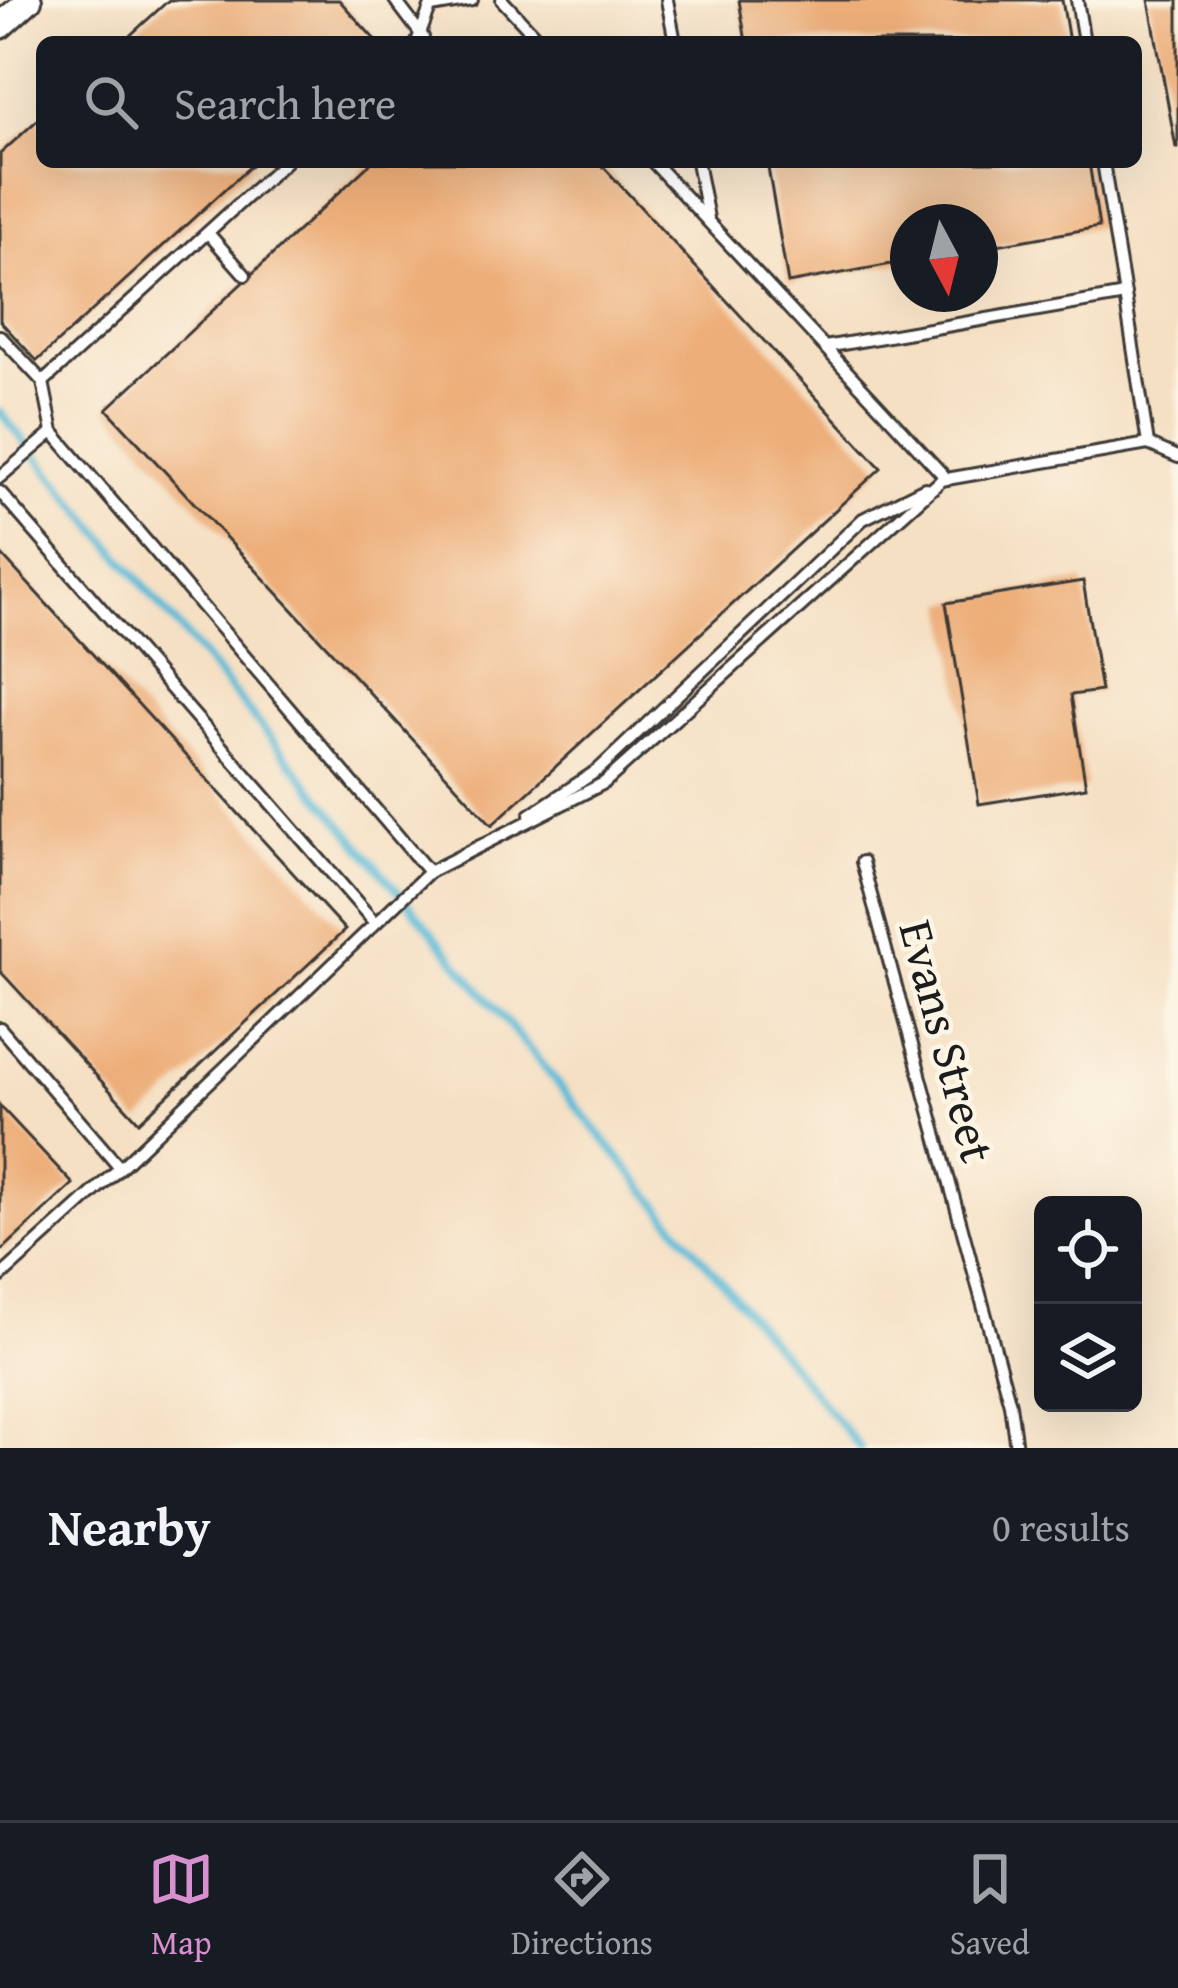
<!DOCTYPE html>
<html lang="en">
<head>
<meta charset="utf-8">
<style>
	body { margin:0; font-family:"Gentium Book Plus",serif; background:#20242c; color:#f1f3f6 }
	.controls { position:absolute; right:36px; bottom:36px; display:grid; overflow:hidden; border-radius:18px; box-shadow:0 12px 48px #0002 }
	.controls button { width:108px; height:108px; display:grid; place-items:center; padding:0; border:0; border-bottom:3px solid #363941; background:#171b24; color:#f1f3f6; font:60px sans-serif }
	.compass { position:absolute; left:890px; top:204px; width:108px; height:108px; border-radius:50%; background:#171b24; box-shadow:0 12px 48px #0002; rotate:173deg }
	.list { margin:0; padding:0; list-style:none }
	h2 { display:flex; justify-content:space-between; align-items:center; height:156px; margin:0; padding:0 48px; font-size:51px }
	h2 small { font-size:39px; font-weight:400; color:#9ea1a6 }
	.icon { flex:none; width:66px; height:66px; fill:none; stroke:currentColor; stroke-width:2; stroke-linecap:round; stroke-linejoin:round }
	.map { position:relative; flex:none; width:1178px; height:1448px; overflow:hidden }
	.search { position:absolute; background:#171b24; box-shadow:0 12px 48px #0002; left:36px; right:36px; top:36px; height:132px; display:flex; align-items:center; gap:30px; box-sizing:border-box; padding:0 42px; border-radius:18px; color:#9ea1a6; font-size:45px }
	.sheet { height:372px; background:#171b24 }
	nav { display:flex; justify-content:space-around; align-items:center; box-sizing:border-box; height:168px; border-top:3px solid #363941; background:#171b24; font-size:33px; color:#9ea1a6 }
	nav a { display:grid; justify-items:center; gap:6px }
	nav .on { color:#d690ce }
	.map>svg:first-child { display:block }
	.lines { fill:none; stroke-linecap:round; stroke-linejoin:round }
	.stream { stroke:#58bad7; stroke-width:8 }
	.building { fill:#edae79 }
	.service-casing { stroke:#3d3935; stroke-width:16 }
	.tertiary-casing { stroke:#3d3935; stroke-width:30 }
	.service { stroke:#fff; stroke-width:10 }
	.tertiary { stroke:#fff; stroke-width:24 }
	.labels { text-anchor:middle; dominant-baseline:central; stroke-width:9; stroke-linejoin:round; paint-order:stroke }
	.street-label { font-size:48px; fill:#1c1c1c; stroke:#fcf5e5 }
</style>
</head>
<body>
<div class="map">
<svg width="1178" height="1448" viewBox="0 0 1178 1448">
	<rect width="100%" height="100%" fill="#fcf5e5"/>
	<filter id="ink" filterUnits="userSpaceOnUse"><feTurbulence type="fractalNoise" baseFrequency=".00833" numOctaves="2"/><feDisplacementMap in="SourceGraphic" scale="24" xChannelSelector="R" yChannelSelector="G"/><feConvolveMatrix kernelMatrix="1 2 1 2 8 2 1 2 1" color-interpolation-filters="sRGB"/></filter>
	<filter id="wash" filterUnits="userSpaceOnUse"><feTurbulence type="fractalNoise" baseFrequency=".004" numOctaves="4" result="noise"/><feDisplacementMap in="SourceGraphic" scale="48" xChannelSelector="R" yChannelSelector="G"/><feGaussianBlur stdDeviation="2.7" result="paint"/><feColorMatrix in="noise" values="0 0 0 0 0 0 0 0 0 0 0 0 0 0 0 0 0 1.4 0 .05"/><feComposite in="paint" operator="in"/></filter>
	<g filter="url(#wash)">
		<rect width="100%" height="100%" fill="#f5e0c4"/>
		<g class="lines">
			<polyline class="stream" points="0,412 860,1448"/>
		</g>
		<g id="blocks">
			<g class="building">
				<polygon points="169,0 339,0 377,42 123,42"/>
				<polygon points="739,0 1062,0 1069,42 746,42"/>
				<polygon points="1149,0 1178,0 1178,148 1176,148"/>
				<polygon points="42,116 42,162 255,162 37,361 0,321 0,154"/>
				<polygon points="372,162 599,162 881,468 492,825 107,409"/>
				<polygon points="767,162 1089,162 1099,227 980,248 980,222 908,222 908,261 788,283"/>
				<polygon points="0,553 345,930 139,1122 0,971"/>
				<polygon points="1083,581 1101,691 1071,695 1086,787 979,804 946,603"/>
				<polygon points="0,1106 73,1184 0,1252"/>
			</g>
		</g>
	</g>
	<g filter="url(#ink)">
		<use href="#blocks" fill-opacity="0" stroke="#3d3935" stroke-width="3"/>
		<g class="lines">
			<defs>
				<g id="service">
					<polyline points="395,0 423,37"/>
					<polyline points="502,0 541,42"/>
					<polyline points="667,0 675,42"/>
					<polyline points="1077,0 1084,42"/>
					<polyline points="431,7 472,0"/>
					<polyline points="417,42 433,0"/>
					<polyline points="285,162 43,382 53,432 429,872"/>
					<polyline points="653,162 945,477"/>
					<polyline points="697,162 708,218"/>
					<polyline points="208,233 245,275"/>
					<polyline points="0,336 43,382"/>
					<polyline points="825,347 1125,295 1103,162"/>
					<polyline points="1148,444 1178,457"/>
					<polyline points="0,477 53,432"/>
					<polyline points="941,480 1148,444 1125,295"/>
					<polyline points="0,492 375,923"/>
					<polyline points="530,815 598,770 863,519 925,488"/>
					<polyline points="862,862 1010,1404 1016,1448"/>
					<polyline points="0,1028 120,1168 429,872 604,783 945,477"/>
					<polyline points="0,1277 120,1168"/>
				</g>
				<polyline id="tertiary" points="0,26 29,0"/>
			</defs>
			<use href="#service" class="service-casing"/>
			<use href="#tertiary" class="tertiary-casing"/>
			<use href="#service" class="service"/>
			<use href="#tertiary" class="tertiary"/>
		</g>
	</g>
	<g class="labels">
		<g class="street-label">
			<text transform="translate(948 1041) rotate(75)">Evans Street</text>
		</g>
	</g>
</svg>
<div class="controls">
<button><svg class="icon" aria-label="locate" viewBox="0 0 24 24"><circle cx="12" cy="12" r="6"/><path d="M12 2v4M12 18v4M2 12h4M18 12h4"/></svg></button>
<button><svg class="icon" aria-label="layers" viewBox="0 0 24 24"><path d="M12 4l9 5-9 5-9-5zM3 14l9 5 9-5"/></svg></button>
</div>
<svg class="compass" viewBox="-18 -18 36 36"><path d="M0-13l5 13h-10z" fill="#e53935"/><path d="M0 13l5-13h-10z" fill="#9ea1a6"/></svg>
<div class="search"><svg class="icon" aria-label="search" viewBox="0 0 24 24"><circle cx="10" cy="10" r="6"/><path d="M15 15l6 6"/></svg>Search here</div>
</div>
<section class="sheet">
<h2>Nearby<small>0 results</small></h2>
<ul class="list">
</ul>
</section>
<nav>
<a class="on"><svg class="icon" aria-label="map" viewBox="0 0 24 24"><path d="M3 6l6-2 6 2 6-2v14l-6 2-6-2-6 2zM9 4v14M15 6v14"/></svg>Map</a>
<a><svg class="icon" aria-label="directions" viewBox="0 0 24 24"><path d="M12 3l9 9-9 9-9-9zM9 14v-3h6M13 9l2 2-2 2"/></svg>Directions</a>
<a><svg class="icon" aria-label="saved" viewBox="0 0 24 24"><path d="M7 4h10v16l-5-4-5 4z"/></svg>Saved</a>
</nav>
</body>
</html>
